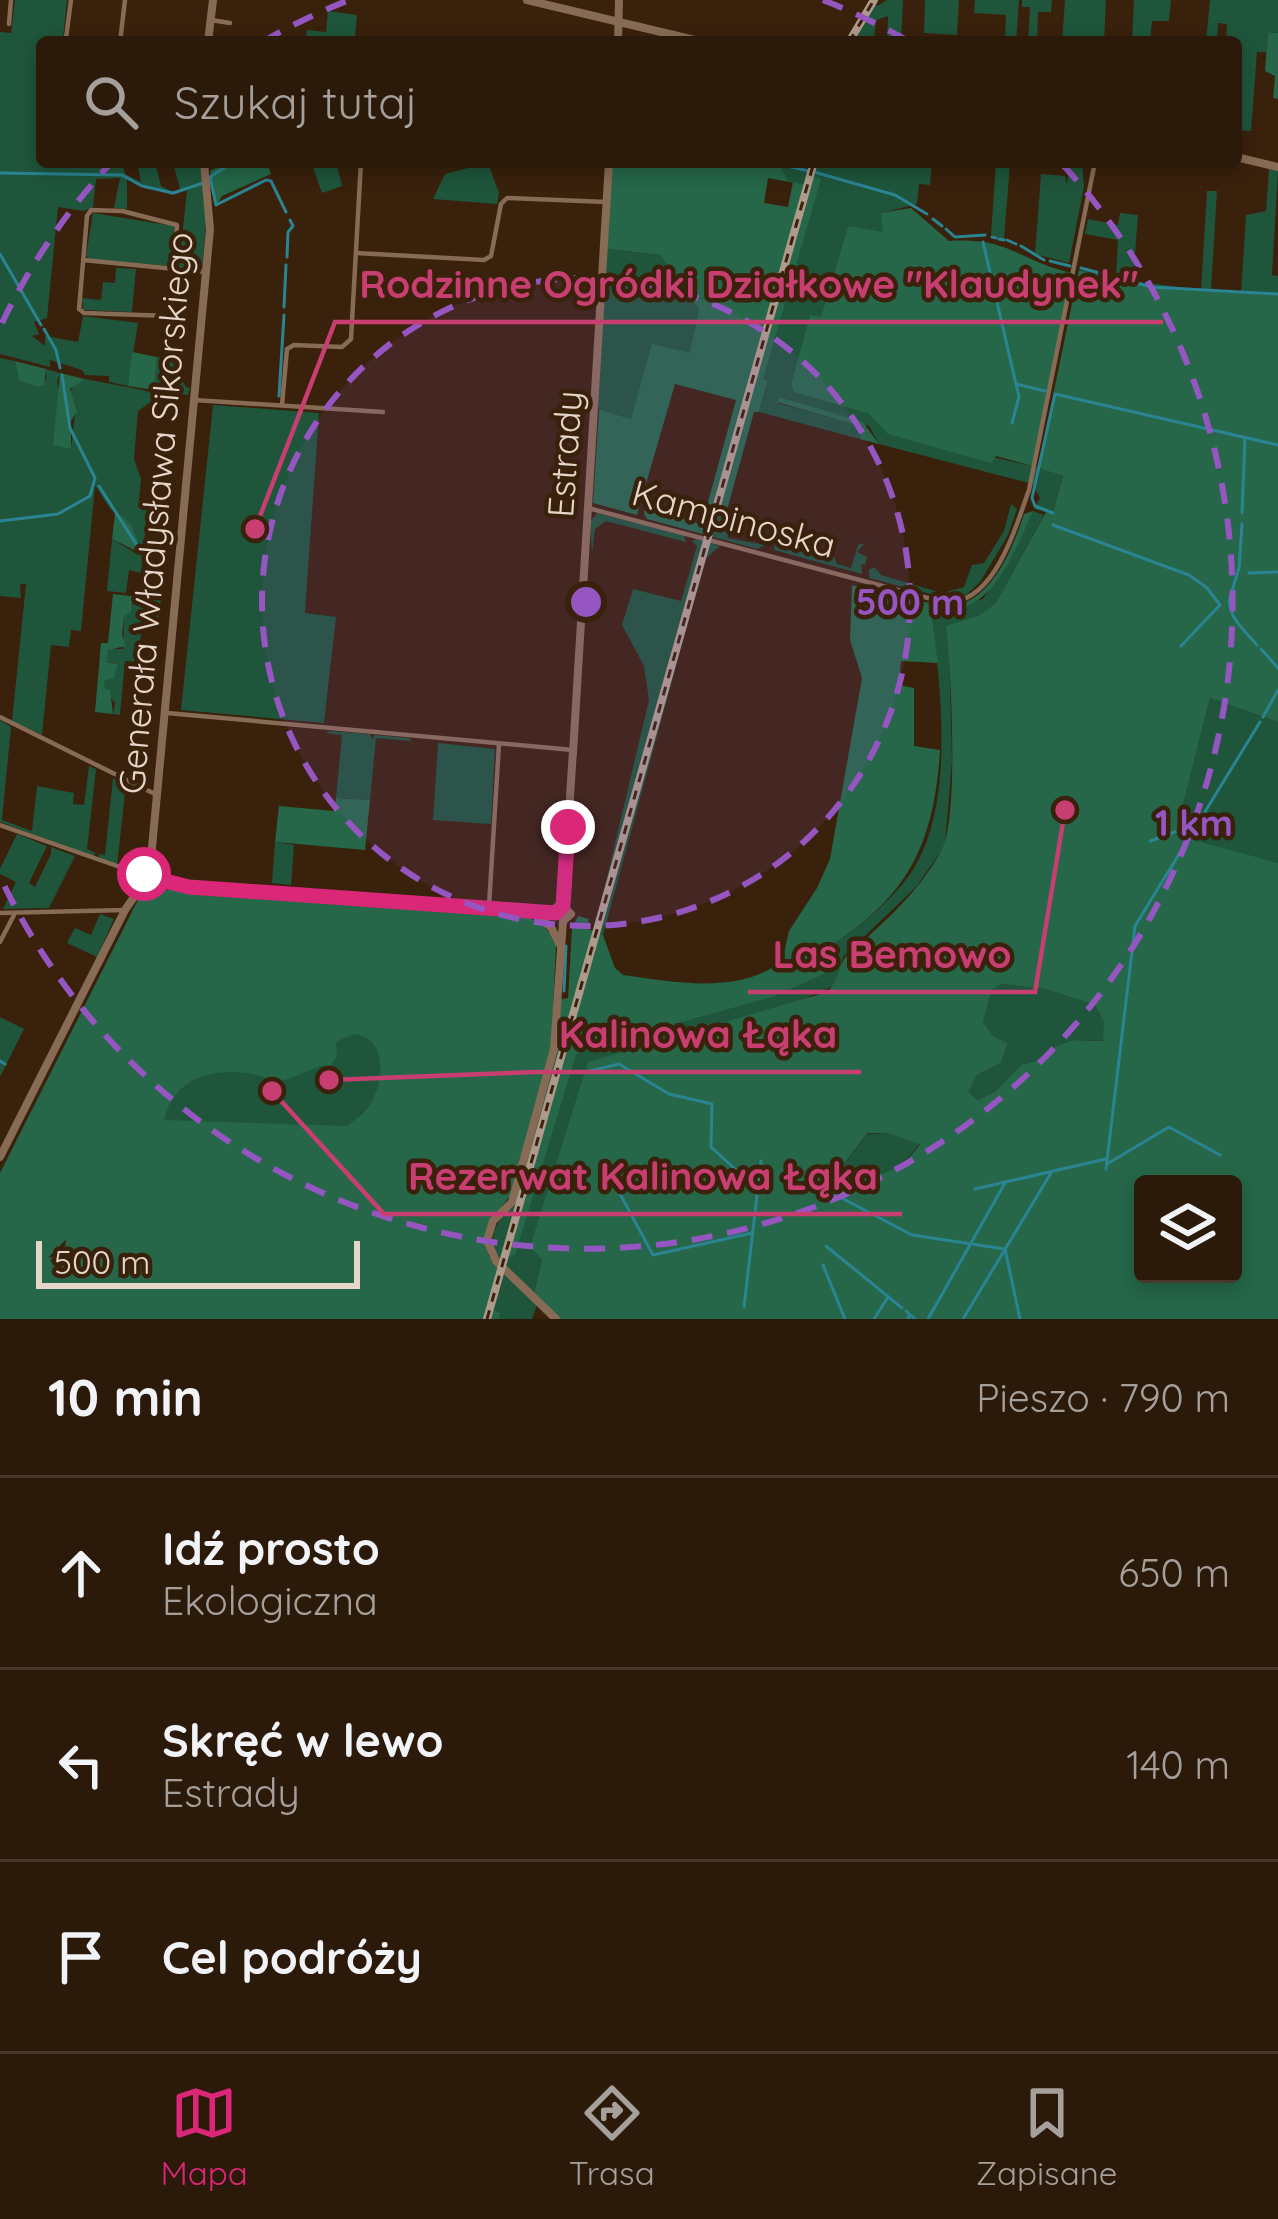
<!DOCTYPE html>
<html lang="pl">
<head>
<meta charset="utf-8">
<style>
	body { margin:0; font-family:Quicksand,sans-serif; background:#332212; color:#f1f3f6 }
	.controls { position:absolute; right:36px; bottom:36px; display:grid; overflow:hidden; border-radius:12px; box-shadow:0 6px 18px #0003 }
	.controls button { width:108px; height:108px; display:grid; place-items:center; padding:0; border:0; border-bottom:3px solid #47382a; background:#2b1909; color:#f1f3f6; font:60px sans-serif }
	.scale { position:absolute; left:36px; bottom:30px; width:324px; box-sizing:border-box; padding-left:12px; border:6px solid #e6d6c9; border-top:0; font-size:33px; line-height:42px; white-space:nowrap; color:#e6d6c9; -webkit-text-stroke:9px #39210c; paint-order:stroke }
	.stop { position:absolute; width:36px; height:36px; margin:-27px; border:9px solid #db2777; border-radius:50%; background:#fff }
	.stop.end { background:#db2777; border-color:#fff; box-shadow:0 3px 12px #0008 }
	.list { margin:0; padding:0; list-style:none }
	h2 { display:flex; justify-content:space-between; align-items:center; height:156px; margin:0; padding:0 48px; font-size:51px }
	h2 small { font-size:39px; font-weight:400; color:#a6a09c }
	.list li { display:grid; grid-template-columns:78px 1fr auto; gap:36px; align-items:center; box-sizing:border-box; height:192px; padding:0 48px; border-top:3px solid #47382a }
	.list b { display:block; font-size:45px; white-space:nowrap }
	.list p { margin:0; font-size:39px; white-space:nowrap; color:#a6a09c }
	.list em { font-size:39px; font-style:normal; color:#a6a09c }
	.icon { flex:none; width:66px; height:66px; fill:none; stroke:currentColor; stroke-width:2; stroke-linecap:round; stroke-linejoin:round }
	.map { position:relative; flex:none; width:1278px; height:1319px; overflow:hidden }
	.search { position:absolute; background:#2b1909; box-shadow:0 6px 18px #0003; left:36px; right:36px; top:36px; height:132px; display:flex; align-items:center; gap:30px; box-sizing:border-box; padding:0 42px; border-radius:12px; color:#a6a09c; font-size:45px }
	.sheet { height:732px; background:#2b1909 }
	nav { display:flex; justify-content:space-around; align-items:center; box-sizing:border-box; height:168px; border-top:3px solid #47382a; background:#2b1909; font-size:33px; color:#a6a09c }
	nav a { display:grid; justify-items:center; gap:6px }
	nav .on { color:#db2777 }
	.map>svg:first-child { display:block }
	.green { fill:#1e553b }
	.forest { fill:#256748; fill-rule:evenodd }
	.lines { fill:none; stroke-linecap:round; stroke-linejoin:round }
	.stream { stroke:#2a8492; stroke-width:3 }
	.minor { stroke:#876b54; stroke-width:4.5 }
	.tertiary { stroke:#876b54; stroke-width:8 }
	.secondary { stroke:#876b54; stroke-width:8 }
	.rail-casing { stroke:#ad9a8b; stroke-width:8 }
	.rail { stroke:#39210c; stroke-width:3; stroke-dasharray:9; stroke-linecap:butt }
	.route { stroke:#db2777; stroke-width:15 }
	.ring { fill:none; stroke:#9656c2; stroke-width:6; stroke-dasharray:21 15 }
	.labels { text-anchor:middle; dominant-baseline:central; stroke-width:9; stroke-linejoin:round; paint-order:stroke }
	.street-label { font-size:36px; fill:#e6d6c9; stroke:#39210c }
	.centre { fill:#9656c2; stroke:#39210c; stroke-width:6 }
	.ring-label { font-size:36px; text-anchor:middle; font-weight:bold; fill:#9656c2; stroke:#39210c; stroke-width:9; stroke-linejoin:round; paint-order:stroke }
	.leader { fill:none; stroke:#c93e71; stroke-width:4.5 }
	.callout-dot { fill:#c93e71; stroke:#39210c; stroke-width:4.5 }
	.callout-label { font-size:39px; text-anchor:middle; font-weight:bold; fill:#c93e71; stroke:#39210c; stroke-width:9; stroke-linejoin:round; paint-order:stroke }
</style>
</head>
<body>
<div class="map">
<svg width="1278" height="1319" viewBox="0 0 1278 1319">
	<rect width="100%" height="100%" fill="#39210c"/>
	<g class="green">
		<polygon points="15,0 67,0 63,39 86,42 42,42 42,162 122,162 125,174 141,182 137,162 155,162 161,186 173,192 180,189 173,162 201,162 207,214 202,269 179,267 187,190 172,195 127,179 127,209 114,208 120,178 96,179 93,207 84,211 58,207 47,318 34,322 39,334 32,336 45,346 45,336 78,342 83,316 138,323 128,386 109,382 109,376 85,375 82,370 50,360 50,367 0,354 0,32 11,33"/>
		<polygon points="876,0 877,6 887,0 903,0 901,42 887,42 888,16 876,20 874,42 851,42"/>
		<polygon points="925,0 959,0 957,35 924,33"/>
		<polygon points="975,0 1019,0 1016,41 1005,41 1006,15 974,13"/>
		<polygon points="1022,0 1052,0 1051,12 1038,12 1037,42 1028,42 1030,7 1022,7"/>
		<polygon points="1065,0 1106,0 1104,42 1062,42"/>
		<polygon points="1134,0 1171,0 1169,21 1152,21 1150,42 1132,42"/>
		<polygon points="1210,0 1278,0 1278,33 1268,32 1267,52 1257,52 1251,131 1236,130 1236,42 1226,42 1227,24 1218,23 1217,42 1206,42"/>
		<polygon points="328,11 357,15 355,36 376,42 305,42 307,30 326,32"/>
		<polygon points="311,162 336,162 342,186 322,193"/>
		<polygon points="759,162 783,162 810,170 811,175 816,162 932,162 930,185 919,184 917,204 882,213 884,233 848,226 821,318 810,316 791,383 793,392 869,414 889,434 1032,466 1029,483 879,444 869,426 781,397 778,403 864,427 860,439 759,412 768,382 762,380 718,510 727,510 728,538 765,545 757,549 706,535 806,185 789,182 780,166"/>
		<polygon points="1069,162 1082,163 1084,186 1069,263 1035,254 1041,174 1065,176 1067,185"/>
		<polygon points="488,163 499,193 497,204 433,199 445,174"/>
		<polygon points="996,163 1010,164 1004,239 991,235"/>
		<polygon points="1269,169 1278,171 1272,275 1278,276 1278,295 1152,288 1078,270 1116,275 1118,240 1085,234 1088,219 1118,225 1120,213 1138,215 1133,281 1201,290 1207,191 1217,191 1211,290 1241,293 1246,215 1266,211"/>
		<polygon points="93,213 174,226 173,263 170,266 89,259 86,256"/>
		<polygon points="607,249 660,255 699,309 691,354 631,419 599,409 597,403"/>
		<polygon points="116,268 136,269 132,312 83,310 82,298 101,300 103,282 115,283"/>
		<polygon points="157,357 171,360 186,387 190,388 188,395 154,390"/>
		<path d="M0,358L15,361L19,381L38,387L46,380V369L60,373L57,382L71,448L76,406L70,393L74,384L85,379L143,390L151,393L152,401L138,411L134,459L141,479L139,500L148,501L141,573L129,570L126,593L107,591L112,539L137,554C138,527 133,527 114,512C107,506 101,493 95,486L81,631L71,630L69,647L51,645L42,735L12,721L26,584H20L21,598L0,596Z"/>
		<polygon points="213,405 319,413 305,613 336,617 324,723 181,710"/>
		<polygon points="1036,467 1063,476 1053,514 1034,509 1040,498 1032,484"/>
		<polygon points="1011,504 1017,509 1008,535 980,582 966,595 946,598 869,578 869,570 874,567 881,575 942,593 964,587 972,565 984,563 1004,531"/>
		<path d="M1033,511L1044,515L995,604L949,650L952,761L945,845L917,886L843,957L836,985L792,1004L542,1259L534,1293C505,1265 474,1250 507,1210L557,1046L576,1055L584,1048L681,1022L832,945C859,928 888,903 908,877C958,809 940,681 930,603L946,607L947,611L983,599L1019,541Z"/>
		<polygon points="597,513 684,535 686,542 606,521 595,529 592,554 590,522"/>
		<polygon points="697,539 720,546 705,559 603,935 594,932 649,700 644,666 622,625 633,589 681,601 697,546 692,541"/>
		<polygon points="811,540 821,544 818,559 828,561 834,557 837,564 851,568 858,545 865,543 857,552 867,557 865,565 861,564 862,574 774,550 775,544 784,541 783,549 807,553"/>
		<polygon points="139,597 161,600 158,623 142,622 138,662 125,661 120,715 113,714 115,703 104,689 104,680 116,663 106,662 108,649 123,649 124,615"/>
		<polygon points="1210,698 1278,722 1278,863 1174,836"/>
		<polygon points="0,720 11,727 2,820 32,831 37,786 74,793 73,804 84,805 89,766 96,769 87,849 95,853 94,857 0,822"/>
		<polygon points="329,731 370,734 372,739 375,735 409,738 413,745 410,741 376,738 370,800 336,798 342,735 326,733"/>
		<polygon points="438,743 495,749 491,824 433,820"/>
		<polygon points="113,778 126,784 117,866 100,859 98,854 105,855"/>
		<polygon points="17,834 47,846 29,883 35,887 51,854 51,847 75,856 49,908 3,909 16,882 0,874 0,869"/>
		<polygon points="275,842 294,845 291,885 272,883"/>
		<polygon points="100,914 114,919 97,957 67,943 75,928 91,935"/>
		<polygon points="1002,984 1045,989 1095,1005 1104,1022 1104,1041 1072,1040 1055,1047 1045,1058 1021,1065 996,1091 978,1100 967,1092 976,1076 1001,1063 1008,1045 993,1037 983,1022 992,990"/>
		<polygon points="0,1017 24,1029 0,1077"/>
		<polygon points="350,1023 385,1050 377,1097 345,1131 139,1127 200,1064 336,1042"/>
		<path d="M887,1133L920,1143C908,1162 885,1177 864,1185L857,1173L843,1165L868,1134Z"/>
		<polygon points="502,1271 537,1305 532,1319 499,1319 501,1313 491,1310"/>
	</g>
	<g class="forest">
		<polygon points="1268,32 1278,33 1278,99 1273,98 1275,76 1265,71"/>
		<polygon points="229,162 271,162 268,166 271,174 222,196 216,206 210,171"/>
		<polygon points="612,162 759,162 780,166 789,182 768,178 764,203 788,207 793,182 806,185 706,535 647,519 644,514 645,509 702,524 736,400 675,384 637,515 593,503 599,409 631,419 652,344 690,353 699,309 660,255 607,249"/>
		<polygon points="812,175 821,179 763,379 768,381 759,412 754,412 727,510 717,510"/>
		<path d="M911,208L949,241C1010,237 1019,261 1072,273L1032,466L996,456L991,463L888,434L869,414L793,392L791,383L810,315L821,317L848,226L883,232L881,213Z"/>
		<path d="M1079,270L1152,288L1278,295V722L1210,698L1175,835L1278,863V1319H560L534,1293L542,1259L530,1247L588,1062L827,992C840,981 837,964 849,953C883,924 921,890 942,849C959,817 951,668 946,626L980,615L995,604L1046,512L1053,513L1063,476L1038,468ZM1002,984L1045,989L1095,1005L1104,1022L1103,1041L1072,1040L1055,1047L1045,1058L1021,1065L996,1091L978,1100L968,1092L976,1076L1001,1063L1008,1044L993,1036L983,1022L992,990ZM868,1133H887L920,1144C909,1161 890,1175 870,1176L869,1184L864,1185L858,1173L843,1165ZM1143,1184H1233V1274H1143Z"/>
		<polygon points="132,352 157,357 154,390 128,386"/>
		<polygon points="15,361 46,369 44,385 38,387 19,381"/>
		<polygon points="60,373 85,379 70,389 77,411 71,421 71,449 53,445"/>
		<polygon points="780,397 863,422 879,444 860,439 863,427 777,402"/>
		<path d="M1033,511C1017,547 993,612 946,611V607C990,605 1012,551 1024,514Z"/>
		<path d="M115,513C132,518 138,538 140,553L112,539Z"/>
		<path d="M852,585L930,603L938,663L901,661L899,685L914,688V746L940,750C934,842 910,894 832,945L824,974L772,997L588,1048L576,1055L515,1255L506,1257L565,1049L557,1046L561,999L568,998L572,928L578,916L589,919L588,929L603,935L615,968L623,975C675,982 738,995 782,961L789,931L817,888L830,859L862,678L850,640Z"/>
		<polygon points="113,594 139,597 132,603 131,612 124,616 122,635 126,646 108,650 107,662 118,664 114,678 105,680 104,688 110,690 113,714 95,712 101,643 108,643"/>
		<polygon points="336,798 370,800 365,850 275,842 279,806 334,811"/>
		<path d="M171,889L491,911C520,915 543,915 556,944L551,1053L511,1195L491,1220L485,1236L489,1256L500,1269L488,1308L501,1313L499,1319H0V1173L141,894ZM354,1034C384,1037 385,1073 374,1097C369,1109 357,1118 347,1126L164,1120C174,1076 216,1066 257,1075C263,1076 269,1081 275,1081C294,1082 310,1065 331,1065L337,1056L336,1042Z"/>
	</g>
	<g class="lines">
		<g class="stream">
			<polyline points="233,162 210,177 216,205 266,180 271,181 286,212"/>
			<polyline points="770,162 809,171"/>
			<polyline points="814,172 895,195 927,214"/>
			<polyline points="0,173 122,175 142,186 173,193 203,183"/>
			<polyline points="933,219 942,226"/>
			<polyline points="946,229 955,237 985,235"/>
			<polyline points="992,237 996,238"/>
			<polyline points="999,239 1004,240"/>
			<polyline points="1007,240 1016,244"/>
			<polyline points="983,242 1016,384 1045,391"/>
			<polyline points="1021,246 1044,260"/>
			<polyline points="0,254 41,325"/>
			<polyline points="287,257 288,232 293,226 290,220"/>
			<polyline points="1050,261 1070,266"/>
			<polyline points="1081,268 1151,287 1278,294"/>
			<polyline points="284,307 286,265"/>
			<polyline points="44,329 56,350 60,368"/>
			<polyline points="279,396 284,315"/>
			<polyline points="1012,423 1019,397 1016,384"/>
			<polyline points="99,486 138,547"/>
			<polyline points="1053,513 1035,506 1032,498 1055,394 1278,445"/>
			<polyline points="1242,513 1245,438"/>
			<polyline points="0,521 58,514 90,496 95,478 70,428 62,375"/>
			<polyline points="1053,525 1189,575 1207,588 1220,605 1181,646"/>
			<polyline points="1249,573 1278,572"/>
			<polyline points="1232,591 1239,568 1242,524"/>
			<path d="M1230,596C1226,616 1245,631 1257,645"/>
			<polyline points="1261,649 1278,668"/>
			<polyline points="1263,717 1278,690"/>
			<polyline points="574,820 574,815"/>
			<polyline points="572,840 573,827"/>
			<polyline points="1150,841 1175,832"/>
			<polyline points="570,867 572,850"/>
			<polyline points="229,885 252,887"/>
			<polyline points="263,887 286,889"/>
			<polyline points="570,887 570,878"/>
			<polyline points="300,890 321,891"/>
			<polyline points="331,892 355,894"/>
			<polyline points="362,894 365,894"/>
			<polyline points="374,895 383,895"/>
			<polyline points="443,900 467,901"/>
			<polyline points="477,902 482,902"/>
			<polyline points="496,903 502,904"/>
			<polyline points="514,905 543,907"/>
			<polyline points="554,906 558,903"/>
			<polyline points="564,991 566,946"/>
			<polyline points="0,1061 5,1064"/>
			<polyline points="586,1072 619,1064 669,1094 712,1104 711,1147 758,1190"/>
			<polyline points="1107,1164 1169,1127 1220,1155"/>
			<polyline points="1106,1169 1135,926 1260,722"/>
			<polyline points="975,1189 1106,1159"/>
			<polyline points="619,1192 653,1255 752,1233"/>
			<polyline points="834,1194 912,1235 1005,1249 1020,1319"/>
			<polyline points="826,1246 902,1308"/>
			<polyline points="823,1265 845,1319"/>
			<polyline points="744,1307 761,1161"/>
			<polyline points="906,1311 915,1319"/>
			<polyline points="908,1317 909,1319"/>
			<polyline points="874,1319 888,1297"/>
			<polyline points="928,1319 1005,1183"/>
			<polyline points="963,1319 1051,1173"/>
		</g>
		<g class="minor">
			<polyline points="211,20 230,23"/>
			<polyline points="9,24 11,0"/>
			<polyline points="66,38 71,0"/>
			<polyline points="120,42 125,0"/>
			<polygon points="91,210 122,211 177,225 170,316 84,313 79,309 87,216"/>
			<polyline points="356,253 484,260 491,256 501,204 507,198 607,202"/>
			<polyline points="83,260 206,272"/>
			<polyline points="194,400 383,412"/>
			<polyline points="282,405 287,349 294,345 342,347 351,339 361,162"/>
			<path d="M588,508L943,602C994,607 1015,528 1029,490L1095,162"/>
			<polyline points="167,713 573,750"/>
			<polyline points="0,717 155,794"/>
			<polyline points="0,825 143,875"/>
			<polyline points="489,906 499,744"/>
			<polyline points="0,913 125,910"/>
			<polyline points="0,942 14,915"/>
		</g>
		<g class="tertiary">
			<polyline points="157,879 189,887 556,913"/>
			<polyline points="531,912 551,927 560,945"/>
		</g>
		<g class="secondary">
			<polyline points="527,0 703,42"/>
			<polyline points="208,42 213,0"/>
			<polyline points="618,42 619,0"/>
			<polyline points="1236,157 1278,167"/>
			<polyline points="573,753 609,162"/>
			<polyline points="145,881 152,883 157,879 156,872 150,869"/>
			<polyline points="0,1157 125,910 145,881 144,873 150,869 210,229 204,162"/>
			<polyline points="556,1319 496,1261 487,1240 493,1221 512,1202 554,1049 563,921 571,914 563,906 573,750"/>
		</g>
		<defs>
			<g id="rail">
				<polyline points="849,42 874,0"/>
				<polyline points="487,1319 814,162"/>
			</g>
		</defs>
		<use href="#rail" class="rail-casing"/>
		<use href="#rail" class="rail"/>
	</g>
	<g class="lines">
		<polyline class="route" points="144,874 149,883 157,879 189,887 556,913 563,906 568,827"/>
	</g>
	<circle cx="586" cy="602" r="324" fill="#9656c2" fill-opacity=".12"/>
	<g class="ring">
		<circle cx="586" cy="602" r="324"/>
		<path d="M2 323A647 647 0 0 1 109 165M262 42A647 647 0 0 1 349 0M823 0A647 647 0 0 1 910 42M1063 165A647 647 0 1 1 2 881"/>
	</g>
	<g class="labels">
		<g class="street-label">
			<text transform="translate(564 454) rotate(-86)">Estrady</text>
			<text transform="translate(155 513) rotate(-85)">Generała Władysława Sikorskiego</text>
			<text transform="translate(734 518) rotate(15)">Kampinoska</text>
		</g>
	</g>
	<circle cx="586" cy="602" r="18" class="centre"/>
	<g class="ring-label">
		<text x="910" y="615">500 m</text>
		<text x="1194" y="836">1 km</text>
	</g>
	<path class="leader" d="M255 529L335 322H1163M1065 810L1035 992H748M329 1080L535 1072H861M272 1091L384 1214H902"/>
	<g class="callout-dot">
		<circle cx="255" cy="529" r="12"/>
		<circle cx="1065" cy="810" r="12"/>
		<circle cx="329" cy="1080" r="12"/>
		<circle cx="272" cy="1091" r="12"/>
	</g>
	<g class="callout-label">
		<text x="749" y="298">Rodzinne Ogródki Działkowe "Klaudynek"</text>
		<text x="892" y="968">Las Bemowo</text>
		<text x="698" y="1048">Kalinowa Łąka</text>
		<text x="643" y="1190">Rezerwat Kalinowa Łąka</text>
	</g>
</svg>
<div class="controls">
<button><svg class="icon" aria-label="layers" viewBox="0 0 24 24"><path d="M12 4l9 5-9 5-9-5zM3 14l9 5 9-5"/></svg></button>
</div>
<div class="scale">500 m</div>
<div class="stop" style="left:144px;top:874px"></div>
<div class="stop end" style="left:568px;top:827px"></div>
<div class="search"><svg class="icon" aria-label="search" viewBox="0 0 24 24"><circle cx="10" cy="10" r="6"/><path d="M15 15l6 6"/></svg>Szukaj tutaj</div>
</div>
<section class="sheet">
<h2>10 min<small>Pieszo · 790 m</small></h2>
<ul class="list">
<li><svg class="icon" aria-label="ahead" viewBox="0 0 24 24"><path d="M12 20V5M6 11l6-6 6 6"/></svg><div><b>Idź prosto</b><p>Ekologiczna</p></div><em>650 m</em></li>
<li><svg class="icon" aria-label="left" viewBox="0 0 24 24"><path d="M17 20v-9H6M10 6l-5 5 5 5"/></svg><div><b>Skręć w lewo</b><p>Estrady</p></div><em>140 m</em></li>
<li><svg class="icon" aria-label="arrive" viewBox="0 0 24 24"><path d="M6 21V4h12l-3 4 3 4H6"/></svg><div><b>Cel podróży</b></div></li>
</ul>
</section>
<nav>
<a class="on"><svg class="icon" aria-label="map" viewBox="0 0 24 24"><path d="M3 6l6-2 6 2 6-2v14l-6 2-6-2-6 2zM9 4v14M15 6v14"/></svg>Mapa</a>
<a><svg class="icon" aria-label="directions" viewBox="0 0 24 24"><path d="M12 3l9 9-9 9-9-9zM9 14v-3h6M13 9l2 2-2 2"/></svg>Trasa</a>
<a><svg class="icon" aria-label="saved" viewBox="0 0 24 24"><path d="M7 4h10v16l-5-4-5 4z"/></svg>Zapisane</a>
</nav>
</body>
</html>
